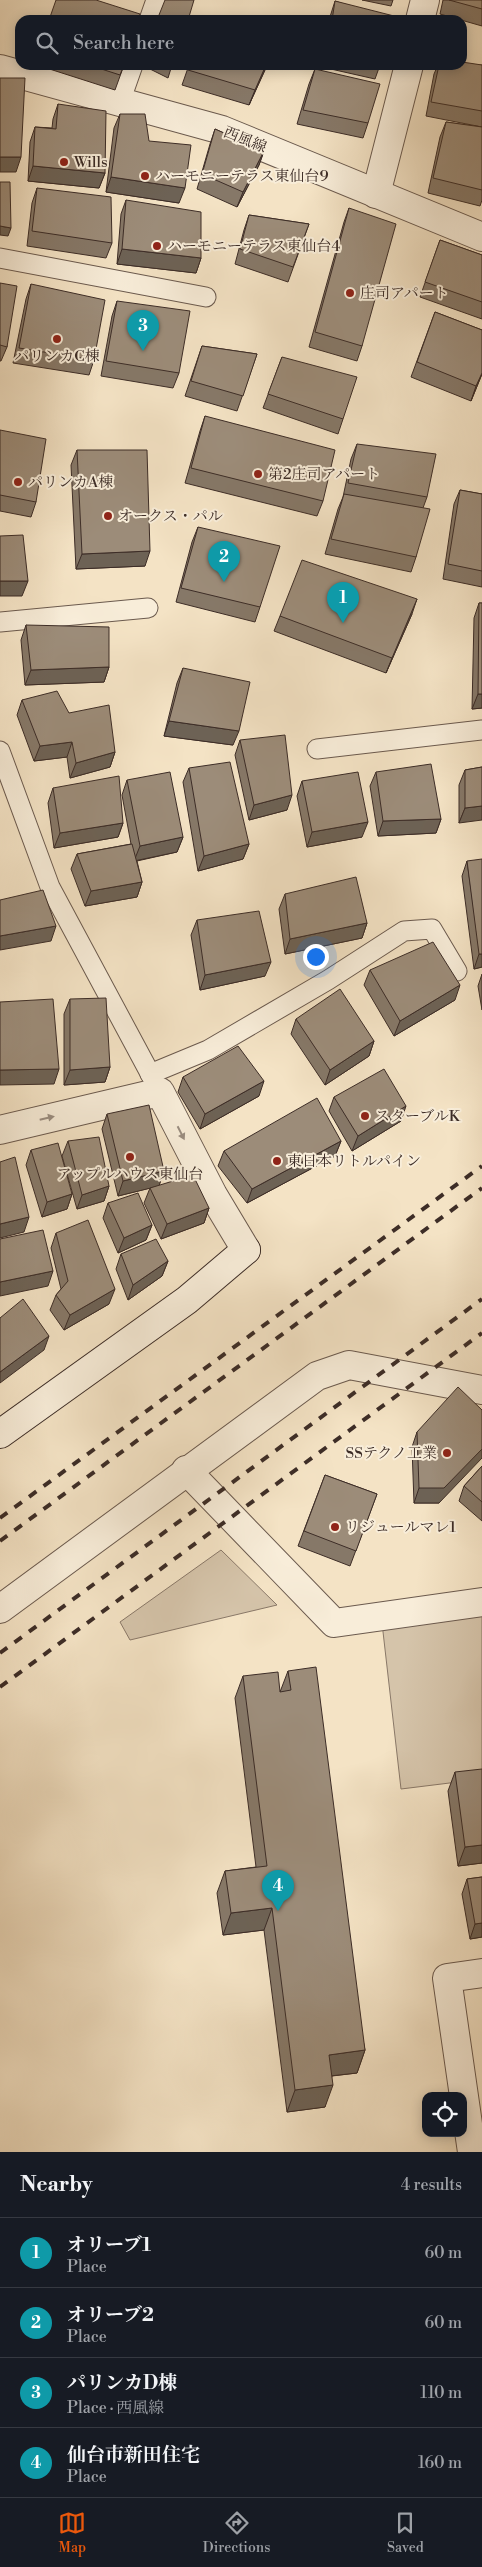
<!DOCTYPE html>
<html lang="en">
<head>
<meta charset="utf-8">
<style>
	body { margin:0; font-family:"Libre Bodoni","Noto Serif JP",serif; background:#242831; color:#f1f3f6 }
	.controls { position:absolute; right:15px; bottom:15px; display:grid; overflow:hidden; border-radius:10px; box-shadow:0 2px 12px #0003 }
	.controls button { width:45px; height:45px; display:grid; place-items:center; padding:0; border:0; border-bottom:1px solid #363941; background:#171b24; color:#f1f3f6; font:25px sans-serif }
	.you { position:absolute; left:315px; top:956px; width:18px; height:18px; margin:-12px; border:4px solid #fff; border-radius:50%; background:#1a73e8; box-shadow:0 0 0 8px #1a73e833 }
	.badge { display:grid; place-items:center; width:32px; height:32px; border-radius:50%; background:#ea580c; color:#fff; font-size:16px; font-weight:700 }
	.pin { position:absolute; translate:-50% -41px; filter:drop-shadow(0 1px 2px #0008) }
	.pin::after { content:''; position:absolute; top:26px; width:18px; height:15px; background:inherit; clip-path:polygon(0 0,100% 0,50% 100%) }
	.list { margin:0; padding:0; list-style:none }
	h2 { display:flex; justify-content:space-between; align-items:center; height:65px; margin:0; padding:0 20px; font-size:21px }
	h2 small { font-size:16px; font-weight:400; color:#9ea1a6 }
	.list li { display:grid; grid-template-columns:32px 1fr auto; gap:15px; align-items:center; box-sizing:border-box; height:70px; padding:0 20px; border-top:1px solid #363941 }
	.list b { display:block; font-size:19px; white-space:nowrap }
	.list p { margin:0; font-size:16px; white-space:nowrap; color:#9ea1a6 }
	.list em { font-size:16px; font-style:normal; color:#9ea1a6 }
	.icon { flex:none; width:28px; height:28px; fill:none; stroke:currentColor; stroke-width:2; stroke-linecap:round; stroke-linejoin:round }
	.map { position:relative; flex:none; width:482px; height:2152px; overflow:hidden }
	.search { position:absolute; background:#171b24; box-shadow:0 2px 12px #0003; left:15px; right:15px; top:15px; height:55px; display:flex; align-items:center; gap:12px; box-sizing:border-box; padding:0 18px; border-radius:15px; color:#9ea1a6; font-size:19px }
	.sheet { height:345px; background:#171b24 }
	nav { display:flex; justify-content:space-around; align-items:center; box-sizing:border-box; height:70px; border-top:1px solid #363941; background:#171b24; font-size:14px; color:#9ea1a6 }
	nav a { display:grid; justify-items:center; gap:2px }
	nav .on { color:#ea580c }
	.map>svg:first-child { display:block }
	.green { fill:#d5c4aa; stroke:#897868 }
	.lines { fill:none; stroke-linecap:round; stroke-linejoin:round }
	.lane-casing { stroke:#6b5a4e; stroke-width:21 }
	.street-casing { stroke:#6b5a4e; stroke-width:30 }
	.secondary-casing { stroke:#3d2d27; stroke-width:30 }
	.lane { stroke:#f8edd9; stroke-width:19 }
	.street { stroke:#f8edd9; stroke-width:28 }
	.secondary { stroke:#f8edd9; stroke-width:28 }
	.rail { stroke:#3d2d27; stroke-width:4; stroke-dasharray:9 9; stroke-linecap:butt }
	.wall { fill:#867868; stroke:#3d2d27 }
	.shaded-wall { fill:#6d6255; stroke:#3d2d27 }
	.building { fill:#9c8c79; stroke:#3d2d27 }
	.oneway { fill:#9a8d80 }
	.poi-dot { fill:#8f2418; stroke:#f8edd9; stroke-width:2 }
	.labels { text-anchor:middle; dominant-baseline:central; stroke-width:4; stroke-linejoin:round; paint-order:stroke }
	.street-label { font-size:15px; fill:#3d2d27; stroke:#f8edd9 }
	.poi-label { font-size:15px; fill:#3d2d27; stroke:#f8edd9; text-anchor:start }
</style>
</head>
<body>
<div class="map">
<svg width="482" height="2152" viewBox="0 0 482 2152">
	<rect width="100%" height="100%" fill="#f4e3c5"/>
	<filter id="stains"><feTurbulence type="fractalNoise" baseFrequency=".004" numOctaves="4"/><feColorMatrix values="0 0 0 0 .2 0 0 0 0 .09 0 0 0 0 .02 0 0 0 .5 -.17"/></filter>
	<radialGradient id="worn" r=".72"><stop offset=".6" stop-color="#630" stop-opacity="0"/><stop offset="1" stop-color="#630" stop-opacity=".3"/></radialGradient>
	<g class="green">
		<polygon points="221,1550 277,1605 130,1640 120,1622"/>
		<polygon points="482,1610 482,1779 401,1789 382,1623"/>
	</g>
	<g class="lines">
		<defs>
			<g id="lane">
				<polyline points="149,20 156,0"/>
				<polyline points="120,102 133,65"/>
				<polyline points="0,258 206,297"/>
				<polyline points="0,622 148,608"/>
				<polyline points="317,749 482,730"/>
				<polyline points="0,751 50,887 160,1092"/>
				<polyline points="150,1074 208,1050 328,980 404,931 432,929 457,971"/>
			</g>
			<g id="street">
				<polyline points="420,20 425,0"/>
				<polyline points="0,69 222,130 482,237"/>
				<polyline points="376,194 409,65"/>
				<polyline points="0,1130 160,1092 213,1195 246,1250"/>
				<polyline points="186,1470 334,1623 482,1602"/>
				<polyline points="0,1609 317,1376 349,1365 482,1390"/>
				<polyline points="472,2152 447,1978 482,1973"/>
			</g>
			<polyline id="secondary" points="0,1434 187,1300 246,1250"/>
		</defs>
		<use href="#lane" class="lane-casing"/>
		<use href="#street" class="street-casing"/>
		<use href="#secondary" class="secondary-casing"/>
		<use href="#lane" class="lane"/>
		<use href="#street" class="street"/>
		<use href="#secondary" class="secondary"/>
		<g class="rail">
			<polyline points="0,1518 482,1166"/>
			<polyline points="0,1541 482,1188"/>
			<polyline points="0,1653 482,1299"/>
			<polyline points="0,1687 482,1333"/>
		</g>
	</g>
	<g class="wall">
		<polygon points="362,0 393,0 391,6"/>
		<polygon points="443,0 482,0 482,26 440,14"/>
		<polygon points="335,1 393,20 329,20"/>
		<polygon points="37,65 124,65 115,90"/>
		<polygon points="142,65 172,65 168,78"/>
		<polygon points="189,65 267,65 249,105 182,85"/>
		<polygon points="322,65 380,65 375,79 322,67"/>
		<polygon points="438,65 482,65 482,127 426,116 434,74"/>
		<polygon points="315,69 368,123 363,138 297,124 309,84"/>
		<polygon points="58,104 105,173 99,188 28,181 30,142 35,127 52,128 53,119"/>
		<polygon points="120,114 179,203 106,192 114,128"/>
		<polygon points="446,122 482,127 482,200 480,206 428,193 440,137"/>
		<polygon points="215,129 264,151 259,165 237,207 197,189 210,144"/>
		<polygon points="37,188 112,243 106,258 27,246 32,203"/>
		<polygon points="126,200 201,258 196,273 117,264 121,214"/>
		<polygon points="349,208 362,346 357,361 309,347 344,222"/>
		<polygon points="249,215 309,224 288,282 235,264 244,230"/>
		<polygon points="440,240 482,255 482,319 420,297"/>
		<polygon points="0,283 7,347 1,361 0,361"/>
		<polygon points="31,284 94,360 89,375 13,363 26,299"/>
		<polygon points="117,301 179,373 173,388 101,376 112,316"/>
		<polygon points="435,312 482,330 482,374 471,401 411,377"/>
		<polygon points="202,346 257,354 237,411 185,396"/>
		<polygon points="282,357 343,419 338,434 263,408"/>
		<polygon points="205,416 323,501 317,516 185,483 200,431"/>
		<polygon points="0,430 36,502 31,517 0,511"/>
		<polygon points="357,444 427,497 423,508 416,557 411,572 325,554 338,509 343,497 351,459"/>
		<polygon points="77,450 145,566 76,569 71,465"/>
		<polygon points="460,490 482,494 482,587 443,579 454,504"/>
		<polygon points="198,527 260,607 255,622 176,602 192,542"/>
		<polygon points="479,603 482,603 482,708 472,709 474,618"/>
		<polygon points="412,614 386,673 274,631 280,616"/>
		<polygon points="26,625 109,667 104,682 25,685 21,640"/>
		<polygon points="183,668 233,745 164,736 177,683"/>
		<polygon points="22,700 69,713 115,752 110,767 70,778 67,757 34,761 17,715"/>
		<polygon points="240,740 287,810 249,820 235,755"/>
		<polygon points="482,767 459,823 459,785 465,770"/>
		<polygon points="189,768 249,844 243,859 198,871 183,782"/>
		<polygon points="376,772 441,819 436,833 378,836 370,786"/>
		<polygon points="127,780 183,837 177,852 137,861 142,882 137,897 85,906 71,869 77,854 131,844 122,795"/>
		<polygon points="302,781 362,837 307,847 297,796"/>
		<polygon points="53,788 123,823 118,837 54,848 48,803"/>
		<polygon points="467,861 482,967 474,969 462,876"/>
		<polygon points="285,894 367,923 362,938 285,954 279,909"/>
		<polygon points="197,920 265,976 200,990 191,935"/>
		<polygon points="370,970 455,1000 394,1036 364,985"/>
		<polygon points="482,974 482,1010 478,986"/>
		<polygon points="70,999 110,1067 105,1082 64,1085 64,1014"/>
		<polygon points="296,1019 374,1041 369,1056 325,1085 291,1034"/>
		<polygon points="183,1077 259,1096 200,1129 178,1092"/>
		<polygon points="334,1097 401,1121 352,1151 329,1111"/>
		<polygon points="107,1114 164,1171 159,1185 209,1208 204,1223 161,1239 144,1203 150,1188 118,1196 102,1129"/>
		<polygon points="68,1141 109,1186 104,1201 77,1209 62,1156"/>
		<polygon points="341,1141 335,1156 247,1203 218,1166 224,1151"/>
		<polygon points="31,1150 72,1194 67,1209 42,1217 26,1165"/>
		<polygon points="108,1203 152,1225 146,1240 118,1253 103,1218"/>
		<polygon points="56,1233 109,1304 64,1330 50,1310 56,1295 61,1289 51,1248"/>
		<polygon points="121,1254 168,1261 162,1276 128,1300 116,1269"/>
		<polygon points="417,1432 439,1503 414,1503 412,1447"/>
		<polygon points="482,1466 482,1521 459,1501 464,1486"/>
		<polygon points="325,1475 377,1494 350,1566 298,1546"/>
		<polygon points="288,1671 365,2050 357,2073 332,2076 325,2107 287,2112 264,1930 223,1935 217,1893 225,1871 256,1867 235,1698 243,1676 280,1692"/>
		<polygon points="455,1772 482,1863 458,1866 448,1791"/>
		<polygon points="482,1877 482,1937 470,1939 462,1894 467,1879"/>
	</g>
	<g class="shaded-wall">
		<polygon points="266,65 267,65 266,68 249,105 255,90"/>
		<polygon points="264,151 259,165 237,207 243,192"/>
		<polygon points="0,157 21,157 16,172 0,172"/>
		<polygon points="33,166 105,173 99,188 28,181"/>
		<polygon points="111,177 185,188 179,203 106,192"/>
		<polygon points="0,226 11,228 8,236 0,235"/>
		<polygon points="122,249 201,258 196,273 117,264"/>
		<polygon points="482,373 482,374 471,401 476,386"/>
		<polygon points="150,551 145,566 76,569 82,554"/>
		<polygon points="0,581 28,581 22,596 0,596"/>
		<polygon points="417,599 412,614 386,673 392,658"/>
		<polygon points="109,667 104,682 25,685 31,670"/>
		<polygon points="478,694 482,694 482,708 472,709"/>
		<polygon points="169,721 239,731 233,745 164,736"/>
		<polygon points="72,742 67,757 34,761 40,746"/>
		<polygon points="115,752 110,767 70,778 76,763"/>
		<polygon points="292,795 287,810 249,820 254,805"/>
		<polygon points="482,806 482,820 459,823 465,808"/>
		<polygon points="441,819 436,833 378,836 383,821"/>
		<polygon points="368,822 362,837 307,847 312,832"/>
		<polygon points="123,823 118,837 54,848 60,833"/>
		<polygon points="183,837 177,852 134,861 140,846"/>
		<polygon points="249,844 243,859 198,871 204,856"/>
		<polygon points="142,882 137,897 85,906 91,891"/>
		<polygon points="367,923 362,938 285,954 290,939"/>
		<polygon points="56,926 51,941 0,950 0,936"/>
		<polygon points="479,954 482,954 482,967 474,969"/>
		<polygon points="271,962 265,976 200,990 205,975"/>
		<polygon points="460,985 455,1000 394,1036 400,1021"/>
		<polygon points="374,1041 369,1056 325,1085 330,1070"/>
		<polygon points="110,1067 105,1082 64,1085 70,1070"/>
		<polygon points="59,1069 54,1084 0,1085 0,1070"/>
		<polygon points="264,1081 259,1096 200,1129 205,1114"/>
		<polygon points="406,1106 401,1121 352,1151 358,1136"/>
		<polygon points="341,1141 335,1156 247,1203 252,1189"/>
		<polygon points="164,1171 159,1186 118,1196 123,1181"/>
		<polygon points="109,1186 104,1201 77,1209 82,1195"/>
		<polygon points="72,1194 67,1209 42,1217 47,1202"/>
		<polygon points="209,1208 204,1223 161,1239 167,1224"/>
		<polygon points="29,1217 24,1232 0,1238 0,1224"/>
		<polygon points="152,1225 146,1240 118,1253 124,1238"/>
		<polygon points="168,1261 162,1276 128,1300 133,1285"/>
		<polygon points="53,1271 48,1286 0,1296 0,1282"/>
		<polygon points="115,1289 109,1304 64,1330 70,1315"/>
		<polygon points="49,1336 44,1350 0,1383 0,1372"/>
		<polygon points="482,1449 482,1458 439,1503 414,1503 419,1488"/>
		<polygon points="482,1845 482,1863 458,1866 465,1847"/>
		<polygon points="272,1908 264,1930 223,1935 231,1913"/>
		<polygon points="482,1923 482,1937 470,1939 475,1924"/>
		<polygon points="365,2050 357,2073 321,2077 329,2055"/>
		<polygon points="333,2085 325,2107 287,2112 295,2090"/>
	</g>
	<g class="building">
		<polygon points="56,0 96,0 140,14 138,20 49,20"/>
		<polygon points="165,0 194,0 188,20 157,20"/>
		<polygon points="449,0 482,0 482,9"/>
		<polygon points="335,1 394,16 393,20 332,20"/>
		<polygon points="462,62 482,65 482,111 431,102 439,65 462,65"/>
		<polygon points="89,65 124,65 120,75"/>
		<polygon points="190,65 266,65 255,90 188,70"/>
		<polygon points="315,69 380,84 368,123 303,110"/>
		<polygon points="0,78 25,78 21,157 0,157"/>
		<polygon points="58,104 106,111 105,173 33,166 35,127 56,129"/>
		<polygon points="120,114 145,114 149,141 191,145 185,188 111,177"/>
		<polygon points="446,122 482,127 482,190 433,178"/>
		<polygon points="215,129 264,151 243,192 202,174"/>
		<polygon points="0,182 10,182 11,228 0,226"/>
		<polygon points="37,188 111,197 112,243 32,231"/>
		<polygon points="126,200 201,212 201,258 122,249"/>
		<polygon points="349,208 396,224 362,346 315,332"/>
		<polygon points="249,215 309,224 293,267 240,249"/>
		<polygon points="440,240 482,255 482,302 425,282"/>
		<polygon points="0,283 17,286 7,347 0,345"/>
		<polygon points="31,284 105,300 94,360 19,348"/>
		<polygon points="117,301 190,311 179,373 106,361"/>
		<polygon points="435,312 482,330 482,373 476,386 417,362"/>
		<polygon points="202,346 257,354 243,396 191,381"/>
		<polygon points="282,357 357,377 343,419 268,394"/>
		<polygon points="205,416 335,450 323,501 191,468"/>
		<polygon points="0,430 46,439 36,502 0,495"/>
		<polygon points="357,444 436,454 427,497 348,483"/>
		<polygon points="77,450 147,450 150,551 82,554"/>
		<polygon points="460,490 482,494 482,571 448,564"/>
		<polygon points="344,494 430,509 416,557 331,539"/>
		<polygon points="198,527 280,546 260,607 181,588"/>
		<polygon points="23,535 28,581 0,581 0,536"/>
		<polygon points="302,560 417,599 392,658 280,616"/>
		<polygon points="479,603 482,603 482,694 478,694"/>
		<polygon points="26,625 109,627 109,667 31,670"/>
		<polygon points="183,668 250,682 239,731 169,721"/>
		<polygon points="57,691 69,713 109,705 115,752 76,763 72,742 40,746 22,700"/>
		<polygon points="285,735 292,795 254,805 240,740"/>
		<polygon points="230,762 249,844 204,856 189,768"/>
		<polygon points="431,764 441,819 383,821 376,772"/>
		<polygon points="482,767 482,806 465,808 465,770"/>
		<polygon points="170,772 183,837 140,846 127,780"/>
		<polygon points="358,772 368,822 312,832 302,781"/>
		<polygon points="119,776 123,823 60,833 53,788"/>
		<polygon points="132,844 142,882 91,891 77,854"/>
		<polygon points="482,859 482,954 479,954 467,861"/>
		<polygon points="356,877 367,923 290,939 285,894"/>
		<polygon points="43,890 56,926 0,936 0,900"/>
		<polygon points="259,911 271,962 205,975 197,920"/>
		<polygon points="433,942 460,985 400,1021 370,970"/>
		<polygon points="340,989 374,1041 330,1070 296,1019"/>
		<polygon points="106,998 110,1067 70,1070 70,999"/>
		<polygon points="53,999 59,1069 0,1070 0,1002"/>
		<polygon points="238,1046 264,1081 205,1114 183,1077"/>
		<polygon points="384,1069 406,1106 358,1136 334,1097"/>
		<polygon points="317,1098 341,1141 252,1189 224,1151"/>
		<polygon points="149,1105 164,1171 123,1181 107,1114"/>
		<polygon points="99,1137 109,1186 82,1195 68,1141"/>
		<polygon points="58,1143 72,1194 47,1202 31,1150"/>
		<polygon points="15,1157 29,1217 0,1224 0,1162"/>
		<polygon points="193,1175 209,1208 167,1224 150,1188"/>
		<polygon points="138,1193 152,1225 124,1238 108,1203"/>
		<polygon points="88,1220 115,1289 70,1315 56,1295 68,1281 56,1233"/>
		<polygon points="43,1230 53,1271 0,1282 0,1239"/>
		<polygon points="156,1239 168,1261 133,1285 121,1254"/>
		<polygon points="23,1299 49,1336 0,1372 0,1318"/>
		<polygon points="458,1387 482,1410 482,1449 444,1488 419,1488 417,1432"/>
		<polygon points="482,1466 482,1502 464,1486"/>
		<polygon points="325,1475 377,1494 356,1551 304,1531"/>
		<polygon points="316,1667 365,2050 329,2055 333,2085 295,2090 272,1908 231,1913 225,1871 267,1866 243,1676 278,1672 280,1692 291,1690 288,1671"/>
		<polygon points="482,1769 482,1845 465,1847 455,1772"/>
		<polygon points="482,1877 482,1923 475,1924 467,1879"/>
	</g>
	<defs><path id="oneway-solid" d="M-6-.8H1V-3.2L6.5 0L1 3.2V.8H-6Z" transform="scale(1.25)"/></defs>
	<g class="oneway">
		<use href="#oneway-solid" transform="translate(47 1118) rotate(-13)"/>
		<use href="#oneway-solid" transform="translate(181 1133) rotate(63)"/>
	</g>
	<g class="poi-dot">
		<circle cx="64" cy="162" r="5"/>
		<circle cx="145" cy="176" r="5"/>
		<circle cx="157" cy="246" r="5"/>
		<circle cx="350" cy="293" r="5"/>
		<circle cx="57" cy="339" r="5"/>
		<circle cx="258" cy="474" r="5"/>
		<circle cx="18" cy="482" r="5"/>
		<circle cx="108" cy="516" r="5"/>
		<circle cx="365" cy="1116" r="5"/>
		<circle cx="130" cy="1157" r="5"/>
		<circle cx="277" cy="1161" r="5"/>
		<circle cx="447" cy="1453" r="5"/>
		<circle cx="335" cy="1527" r="5"/>
	</g>
	<g class="labels">
		<g class="street-label">
			<text transform="translate(245 140) rotate(22)">西風線</text>
		</g>
		<g class="poi-label">
			<text x="74" y="162">Wills</text>
			<text x="155" y="176">ハーモニーテラス東仙台9</text>
			<text x="167" y="246">ハーモニーテラス東仙台4</text>
			<text x="360" y="293">庄司アパート</text>
			<text x="57" y="356" text-anchor="middle">パリンカC棟</text>
			<text x="268" y="474">第2庄司アパート</text>
			<text x="28" y="482">パリンカA棟</text>
			<text x="118" y="516">オークス・パル</text>
			<text x="375" y="1116">スターブルK</text>
			<text x="287" y="1161">東日本リトルパイン</text>
			<text x="130" y="1174" text-anchor="middle">アップルハウス東仙台</text>
			<text x="437" y="1453" text-anchor="end">SSテクノ工業</text>
			<text x="345" y="1527">リジュールマレ1</text>
		</g>
	</g>
	<rect width="100%" height="100%" filter="url(#stains)"/>
	<rect width="100%" height="100%" fill="url(#worn)"/>
</svg>
<div class="controls">
<button><svg class="icon" aria-label="locate" viewBox="0 0 24 24"><circle cx="12" cy="12" r="6"/><path d="M12 2v4M12 18v4M2 12h4M18 12h4"/></svg></button>
</div>
<div class="you"></div>
<div class="pin badge" style="left:343px;top:623px;background:#0f9aa8">1</div>
<div class="pin badge" style="left:224px;top:582px;background:#0f9aa8">2</div>
<div class="pin badge" style="left:143px;top:351px;background:#0f9aa8">3</div>
<div class="pin badge" style="left:278px;top:1911px;background:#0f9aa8">4</div>
<div class="search"><svg class="icon" aria-label="search" viewBox="0 0 24 24"><circle cx="10" cy="10" r="6"/><path d="M15 15l6 6"/></svg>Search here</div>
</div>
<section class="sheet">
<h2>Nearby<small>4 results</small></h2>
<ul class="list">
<li><span class="badge" style="background:#0f9aa8">1</span><div><b>オリーブ1</b><p>Place</p></div><em>60 m</em></li>
<li><span class="badge" style="background:#0f9aa8">2</span><div><b>オリーブ2</b><p>Place</p></div><em>60 m</em></li>
<li><span class="badge" style="background:#0f9aa8">3</span><div><b>パリンカD棟</b><p>Place · 西風線</p></div><em>110 m</em></li>
<li><span class="badge" style="background:#0f9aa8">4</span><div><b>仙台市新田住宅</b><p>Place</p></div><em>160 m</em></li>
</ul>
</section>
<nav>
<a class="on"><svg class="icon" aria-label="map" viewBox="0 0 24 24"><path d="M3 6l6-2 6 2 6-2v14l-6 2-6-2-6 2zM9 4v14M15 6v14"/></svg>Map</a>
<a><svg class="icon" aria-label="directions" viewBox="0 0 24 24"><path d="M12 3l9 9-9 9-9-9zM9 14v-3h6M13 9l2 2-2 2"/></svg>Directions</a>
<a><svg class="icon" aria-label="saved" viewBox="0 0 24 24"><path d="M7 4h10v16l-5-4-5 4z"/></svg>Saved</a>
</nav>
</body>
</html>
